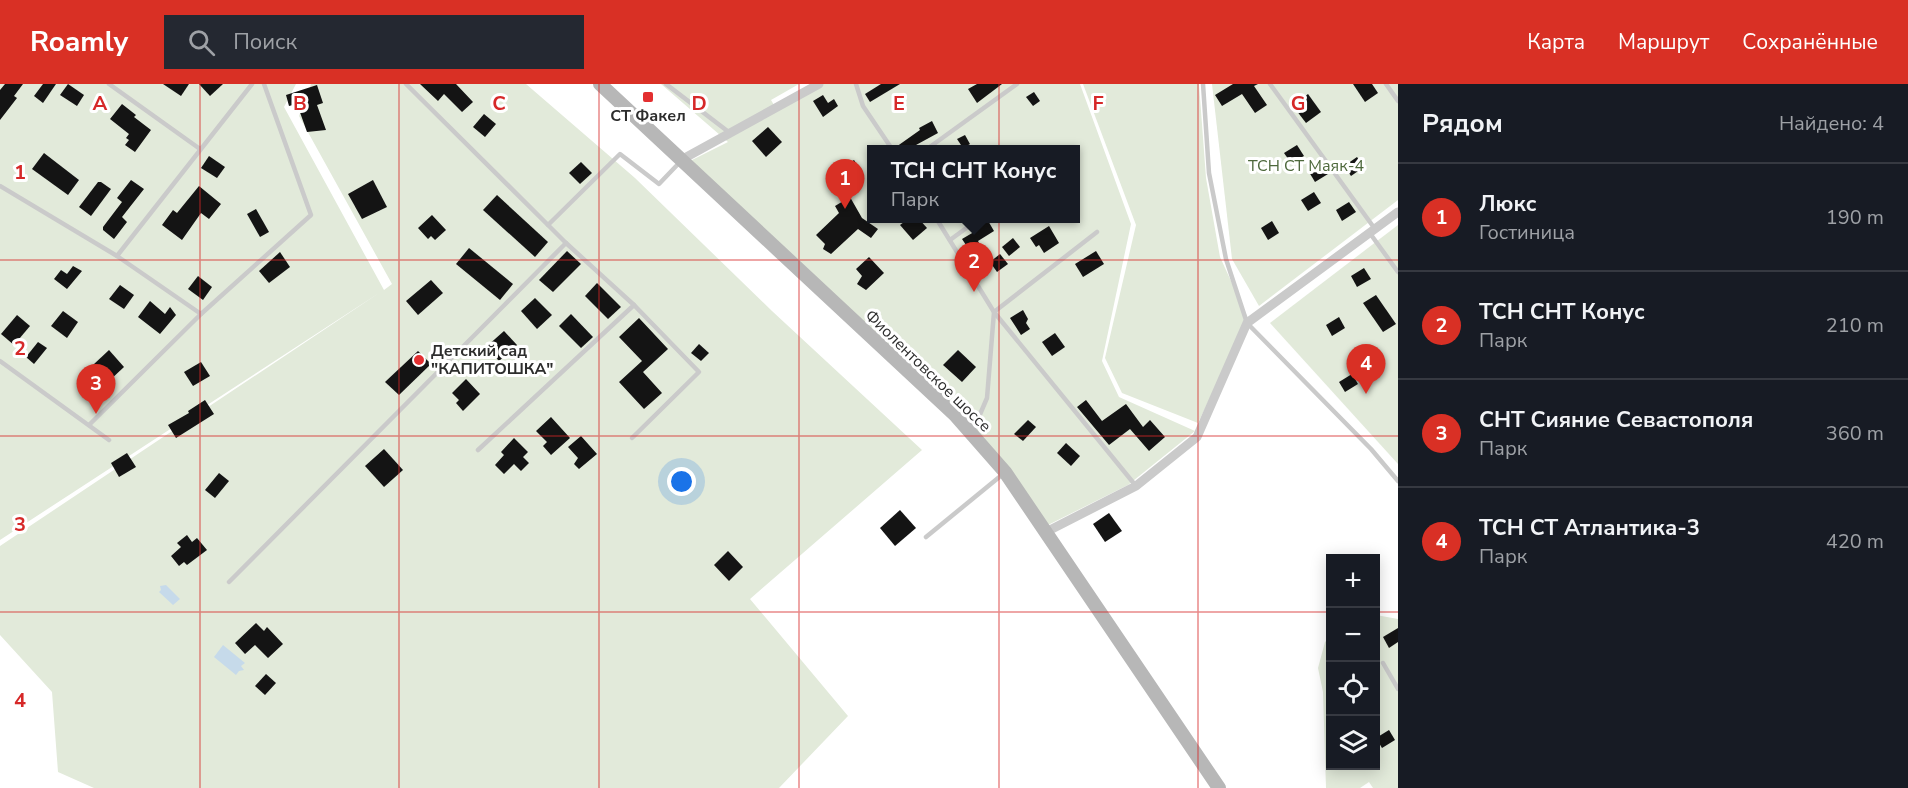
<!DOCTYPE html>
<html lang="ru">
<head>
<meta charset="utf-8">
<style>
	body { margin:0; font-family:"Nunito Sans",sans-serif; background:#242831; color:#f1f3f6 }
	.controls { position:absolute; right:18px; bottom:18px; display:grid; overflow:hidden; border-radius:0px; box-shadow:0 3px 15px #0003 }
	.controls button { width:54px; height:54px; display:grid; place-items:center; padding:0; border:0; border-bottom:2px solid #363941; background:#171b24; color:#f1f3f6; font:30px sans-serif }
	.you { position:absolute; left:682px; top:398px; width:21px; height:21px; margin:-15px; border:4px solid #fff; border-radius:50%; background:#1a73e8; box-shadow:0 0 0 9px #1a73e833 }
	.badge { display:grid; place-items:center; width:39px; height:39px; border-radius:50%; background:#d93025; color:#fff; font-size:20px; font-weight:700 }
	.pin { position:absolute; translate:-50% -50px; filter:drop-shadow(0 2px 3px #0008) }
	.pin::after { content:''; position:absolute; top:32px; width:21px; height:18px; background:inherit; clip-path:polygon(0 0,100% 0,50% 100%) }
	.popup { position:absolute; left:867px; top:61px; width:213px; height:78px; box-sizing:border-box; display:grid; place-content:center; border-radius:0px; background:#171b24; filter:drop-shadow(0 2px 4px #0005); font-size:20px; white-space:nowrap; color:#9ea1a6 }
	.popup b { font-size:22px; color:#f1f3f6 }
	.popup::after { content:''; position:absolute; left:50%; top:100%; margin-left:-12px; border:12px solid transparent; border-top-color:#171b24 }
	.list { margin:0; padding:0; list-style:none }
	h2 { display:flex; justify-content:space-between; align-items:center; height:78px; margin:0; padding:0 24px; font-size:26px }
	h2 small { font-size:20px; font-weight:400; color:#9ea1a6 }
	.list li { display:grid; grid-template-columns:39px 1fr auto; gap:18px; align-items:center; box-sizing:border-box; height:108px; padding:0 24px; border-top:2px solid #363941 }
	.list b { display:block; font-size:22px; white-space:nowrap }
	.list p { margin:0; font-size:20px; white-space:nowrap; color:#9ea1a6 }
	.list em { font-size:20px; font-style:normal; color:#9ea1a6 }
	.icon { flex:none; width:33px; height:33px; fill:none; stroke:currentColor; stroke-width:2; stroke-linecap:round; stroke-linejoin:round }
	.map { position:relative; flex:none; width:1398px; height:704px; overflow:hidden }
	header { display:flex; align-items:center; gap:36px; box-sizing:border-box; height:84px; padding:0 30px; background:#d93025; color:#fff }
	header strong { font-size:28px }
	nav { display:flex; gap:33px; margin-inline-start:auto; font-size:21px }
	.search { width:420px; height:54px; background:#242831; display:flex; align-items:center; gap:15px; box-sizing:border-box; padding:0 21px; border-radius:0px; color:#9ea1a6; font-size:22px }
	main { display:flex }
	aside { flex:1; background:#171b24 }
	.map>svg:first-child { display:block }
	.green { fill:#e2eada; fill-rule:evenodd }
	.water { fill:#c6daea }
	.building { fill:#141414 }
	.lines { fill:none; stroke-linecap:round; stroke-linejoin:round }
	.lane { stroke:#cacaca; stroke-width:4.5 }
	.street { stroke:#cacaca; stroke-width:9 }
	.secondary { stroke:#b7b7b7; stroke-width:14 }
	.grid { fill:none; stroke:#d62828; stroke-width:1.5; stroke-opacity:0.55 }
	.poi-dot { fill:#e32f30; stroke:#fff; stroke-width:2 }
	.labels { text-anchor:middle; dominant-baseline:central; stroke-width:6; stroke-linejoin:round; paint-order:stroke }
	.poi-label { font-size:16px; font-weight:bold; fill:#2d2d2d; stroke:#fff }
	.park-label { font-size:16px; fill:#4d683b; stroke:#fff }
	.street-label { font-size:16px; fill:#2d2d2d; stroke:#fff }
	.grid-label { font-size:20px; text-anchor:middle; font-weight:bold; fill:#d62828; stroke:#fff; stroke-width:6; stroke-linejoin:round; paint-order:stroke }
</style>
</head>
<body>
<header>
<strong>Roamly</strong>
<div class="search"><svg class="icon" aria-label="search" viewBox="0 0 24 24"><circle cx="10" cy="10" r="6"/><path d="M15 15l6 6"/></svg>Поиск</div>
<nav><a>Карта</a><a>Маршрут</a><a>Сохранённые</a></nav>
</header>
<main>
<div class="map">
<svg width="1398" height="704" viewBox="0 0 1398 704">
	<rect width="100%" height="100%" fill="#fff"/>
	<g class="green">
		<polygon points="0,0 296,0 284,23 384,206 392,200 299,32 311,0 526,0 635,94 772,227 922,366 750,515 848,632 779,704 94,704 58,688 52,608 0,551 0,462 379,209 0,456"/>
		<path d="M661,0H799L771,16L774,21L817,0H1080L1131,140L1102,277L1119,313L1195,347L1128,401L1046,442L1010,385L690,77L728,58ZM872,65H1076V134H872Z"/>
		<polygon points="1083,0 1199,0 1206,94 1220,173 1248,234 1198,339 1122,309 1105,274 1136,141"/>
		<polygon points="1212,0 1398,0 1398,116 1259,222 1232,175"/>
		<polygon points="1398,141 1398,380 1270,239"/>
		<polygon points="1376,531 1398,535 1398,704 1373,704 1369,698 1360,704 1326,704 1323,608 1318,584 1325,558 1330,553 1330,682 1376,682"/>
	</g>
	<g class="water">
		<polygon points="166,501 180,515 173,521 159,508 161,506 160,502"/>
		<polygon points="223,561 245,579 241,582 244,586 239,587 236,591 214,573"/>
	</g>
	<g class="building">
		<polygon points="5,0 23,0 14,12 17,14 0,36 0,6"/>
		<polygon points="43,0 56,0 43,19 34,12"/>
		<polygon points="68,0 84,11 77,22 60,11"/>
		<polygon points="163,0 189,0 181,12"/>
		<polygon points="199,0 223,0 210,12"/>
		<polygon points="420,0 456,0 473,18 462,28 444,10 438,17"/>
		<polygon points="881,0 900,0 870,18 865,10"/>
		<polygon points="977,0 1002,0 977,19 968,5"/>
		<polygon points="1233,0 1258,0 1254,2 1267,21 1255,29 1242,10 1222,22 1215,11"/>
		<polygon points="1353,0 1372,0 1378,9 1365,18"/>
		<polygon points="317,1 323,19 317,21 326,46 307,48 297,20 289,22 286,11"/>
		<polygon points="1034,8 1040,17 1033,22 1026,13"/>
		<polygon points="1308,10 1321,28 1306,39 1293,22"/>
		<polygon points="823,11 828,19 834,15 838,22 823,33 813,17"/>
		<polygon points="122,20 136,31 134,33 151,46 135,68 125,61 129,56 126,54 129,50 110,35"/>
		<polygon points="484,30 496,40 485,53 473,43"/>
		<polygon points="932,37 938,49 916,61 919,66 896,66 896,63 920,46 919,44"/>
		<polygon points="768,43 782,58 766,73 752,57"/>
		<polygon points="965,51 970,60 963,64 957,55"/>
		<polygon points="1297,61 1304,72 1291,79 1284,69"/>
		<polygon points="44,69 79,96 68,111 32,85"/>
		<polygon points="209,72 225,83 217,94 201,84"/>
		<polygon points="1357,73 1364,83 1351,92 1344,82"/>
		<polygon points="854,76 862,88 847,97 839,86"/>
		<polygon points="581,78 592,89 580,100 569,89"/>
		<polygon points="1322,80 1328,90 1315,98 1309,88"/>
		<polygon points="131,96 144,105 122,133 127,138 114,155 103,146 103,143 122,118 117,114"/>
		<polygon points="373,96 387,123 362,135 348,110"/>
		<polygon points="98,98 101,98 111,105 91,132 79,123"/>
		<polygon points="199,102 221,120 209,135 201,129 182,156 162,141 173,126 177,129"/>
		<polygon points="1314,108 1321,119 1308,127 1301,116"/>
		<polygon points="497,111 548,158 535,173 483,126"/>
		<polygon points="850,113 862,134 878,145 871,154 858,145 831,170 823,165 825,160 816,151 839,129 835,122"/>
		<polygon points="1349,118 1356,128 1342,137 1336,126"/>
		<polygon points="256,125 269,148 260,153 247,130"/>
		<polygon points="432,131 446,146 435,156 431,152 428,155 418,144"/>
		<polygon points="908,135 919,135 927,144 913,156 900,141"/>
		<polygon points="987,135 994,147 978,157 980,161 970,167 962,155 979,145 977,142"/>
		<polygon points="1272,137 1279,149 1268,156 1261,144"/>
		<polygon points="1049,142 1059,159 1044,169 1039,161 1036,163 1030,154"/>
		<polygon points="1013,154 1020,163 1009,172 1002,163"/>
		<polygon points="469,164 513,200 500,216 456,180"/>
		<polygon points="567,167 581,180 553,208 539,196"/>
		<polygon points="1096,167 1104,180 1083,193 1075,180"/>
		<polygon points="280,168 290,183 269,199 259,187"/>
		<polygon points="1000,170 1008,180 997,188 990,178"/>
		<polygon points="869,173 884,189 866,206 857,200 862,192 856,185"/>
		<polygon points="73,182 82,187 67,205 54,195 61,186 67,190"/>
		<polygon points="1364,184 1371,195 1357,203 1351,192"/>
		<polygon points="198,192 212,203 203,216 188,205"/>
		<polygon points="431,196 443,209 418,231 406,217"/>
		<polygon points="597,199 621,223 608,235 585,212"/>
		<polygon points="120,201 134,211 124,225 109,215"/>
		<polygon points="1376,211 1396,240 1383,248 1363,219"/>
		<polygon points="535,214 552,231 537,245 521,227"/>
		<polygon points="150,217 165,230 170,223 176,231 160,250 138,233"/>
		<polygon points="1023,226 1028,235 1026,239 1030,245 1021,251 1010,234"/>
		<polygon points="63,227 78,238 67,254 51,242"/>
		<polygon points="571,230 593,253 581,264 559,242"/>
		<polygon points="17,231 30,242 14,261 1,250"/>
		<polygon points="1339,233 1345,244 1332,252 1326,241"/>
		<polygon points="639,234 668,265 643,288 662,309 644,325 619,298 642,277 619,253"/>
		<polygon points="504,247 517,261 499,277 486,263"/>
		<polygon points="1055,249 1065,263 1052,272 1042,258"/>
		<polygon points="38,258 47,264 34,280 26,273"/>
		<polygon points="699,260 709,269 701,277 691,269"/>
		<polygon points="109,266 124,283 109,297 93,281"/>
		<polygon points="958,266 976,283 962,298 943,281"/>
		<polygon points="418,267 431,280 399,311 385,298"/>
		<polygon points="201,278 210,292 193,302 184,288"/>
		<polygon points="1352,290 1358,300 1345,308 1339,298"/>
		<polygon points="466,295 480,310 463,327 456,319 459,316 452,309"/>
		<polygon points="205,316 214,330 176,354 168,341 189,329 188,327"/>
		<polygon points="1086,316 1102,337 1126,320 1143,343 1150,336 1165,353 1149,367 1130,345 1109,361 1077,323"/>
		<polygon points="551,333 570,354 551,371 543,362 547,358 536,347"/>
		<polygon points="1028,336 1036,343 1023,357 1014,350"/>
		<polygon points="581,352 597,370 579,385 574,380 578,374 568,363"/>
		<polygon points="514,354 528,368 523,373 529,379 521,387 514,380 504,390 495,381 504,371 501,368"/>
		<polygon points="1066,359 1080,372 1071,382 1057,369"/>
		<polygon points="384,365 403,386 384,403 365,382"/>
		<polygon points="127,369 136,383 119,393 111,379"/>
		<polygon points="219,389 229,397 215,414 205,406"/>
		<polygon points="900,426 916,444 895,462 880,444"/>
		<polygon points="1109,429 1122,447 1105,458 1093,440"/>
		<polygon points="187,451 192,458 197,454 207,466 187,481 184,478 179,482 171,472 181,463 177,459"/>
		<polygon points="728,467 743,483 729,497 714,481"/>
		<polygon points="256,539 264,547 267,543 283,560 268,574 255,561 245,570 235,559"/>
		<polygon points="1398,544 1398,558 1389,564 1383,553"/>
		<polygon points="266,590 276,599 265,611 255,602"/>
		<polygon points="1389,646 1395,656 1382,664 1376,654"/>
	</g>
	<g class="lines">
		<g class="lane">
			<polyline points="109,0 200,65"/>
			<polyline points="252,0 117,172 201,230 311,131 264,0"/>
			<polyline points="406,0 548,141"/>
			<polyline points="666,0 730,49"/>
			<polyline points="856,0 863,22 892,65"/>
			<polyline points="1203,0 1209,89 1226,175 1247,239 1371,365 1398,397"/>
			<polyline points="1270,0 1375,145"/>
			<polyline points="1386,0 1398,17"/>
			<polyline points="927,65 1017,0"/>
			<polyline points="0,102 117,172"/>
			<polyline points="936,134 994,228 987,314 972,349"/>
			<polyline points="1097,148 994,228 1136,402"/>
			<polyline points="1369,148 1398,188"/>
			<polyline points="950,156 980,134"/>
			<polyline points="0,277 109,356"/>
			<polyline points="89,341 201,230"/>
			<polyline points="632,354 699,288 634,221"/>
			<polyline points="478,366 634,221 566,159"/>
			<polyline points="926,453 1003,390"/>
			<polyline points="229,498 566,159 548,141 620,70 659,100 680,78"/>
			<polyline points="1383,579 1398,605"/>
		</g>
		<g class="street">
			<polyline points="681,76 819,0"/>
			<polyline points="1046,448 1136,402 1197,353 1247,239 1398,128"/>
		</g>
		<polyline class="secondary" points="600,0 955,331 1005,388 1219,704"/>
	</g>
	<path class="grid" d="M200,0V704M399,0V704M599,0V704M799,0V704M999,0V704M1198,0V704M0,176H1398M0,352H1398M0,528H1330M1376,528H1398"/>
	<g class="poi-dot">
		<rect x="642" y="7" width="12" height="12" rx="3"/>
		<circle cx="419" cy="276" r="6"/>
	</g>
	<g class="labels">
		<g class="poi-label">
			<text x="648" y="32">СТ Факел</text>
			<text x="431" y="267" text-anchor="start">Детский сад<tspan x="431" dy="18">"КАПИТОШКА"</tspan></text>
		</g>
		<g class="park-label">
			<text x="1306" y="82">ТСН СТ Маяк-4</text>
		</g>
		<g class="street-label">
			<text transform="translate(928 287) rotate(44)">Фиолентовское шоссе</text>
		</g>
	</g>
	<g class="grid-label">
		<text x="100" y="26">A</text>
		<text x="300" y="26">B</text>
		<text x="499" y="26">C</text>
		<text x="699" y="26">D</text>
		<text x="899" y="26">E</text>
		<text x="1098" y="26">F</text>
		<text x="1298" y="26">G</text>
		<text x="20" y="95">1</text>
		<text x="20" y="271">2</text>
		<text x="20" y="447">3</text>
		<text x="20" y="623">4</text>
	</g>
</svg>
<div class="controls">
<button>+</button>
<button>−</button>
<button><svg class="icon" aria-label="locate" viewBox="0 0 24 24"><circle cx="12" cy="12" r="6"/><path d="M12 2v4M12 18v4M2 12h4M18 12h4"/></svg></button>
<button><svg class="icon" aria-label="layers" viewBox="0 0 24 24"><path d="M12 4l9 5-9 5-9-5zM3 14l9 5 9-5"/></svg></button>
</div>
<div class="you"></div>
<div class="pin badge" style="left:845px;top:125px">1</div>
<div class="pin badge" style="left:974px;top:208px">2</div>
<div class="popup"><b>ТСН СНТ Конус</b>Парк</div>
<div class="pin badge" style="left:96px;top:330px">3</div>
<div class="pin badge" style="left:1366px;top:310px">4</div>
</div>
<aside>
<h2>Рядом<small>Найдено: 4</small></h2>
<ul class="list">
<li><span class="badge">1</span><div><b>Люкс</b><p>Гостиница</p></div><em>190 m</em></li>
<li><span class="badge">2</span><div><b>ТСН СНТ Конус</b><p>Парк</p></div><em>210 m</em></li>
<li><span class="badge">3</span><div><b>СНТ Сияние Севастополя</b><p>Парк</p></div><em>360 m</em></li>
<li><span class="badge">4</span><div><b>ТСН СТ Атлантика-3</b><p>Парк</p></div><em>420 m</em></li>
</ul>
</aside>
</main>
</body>
</html>
